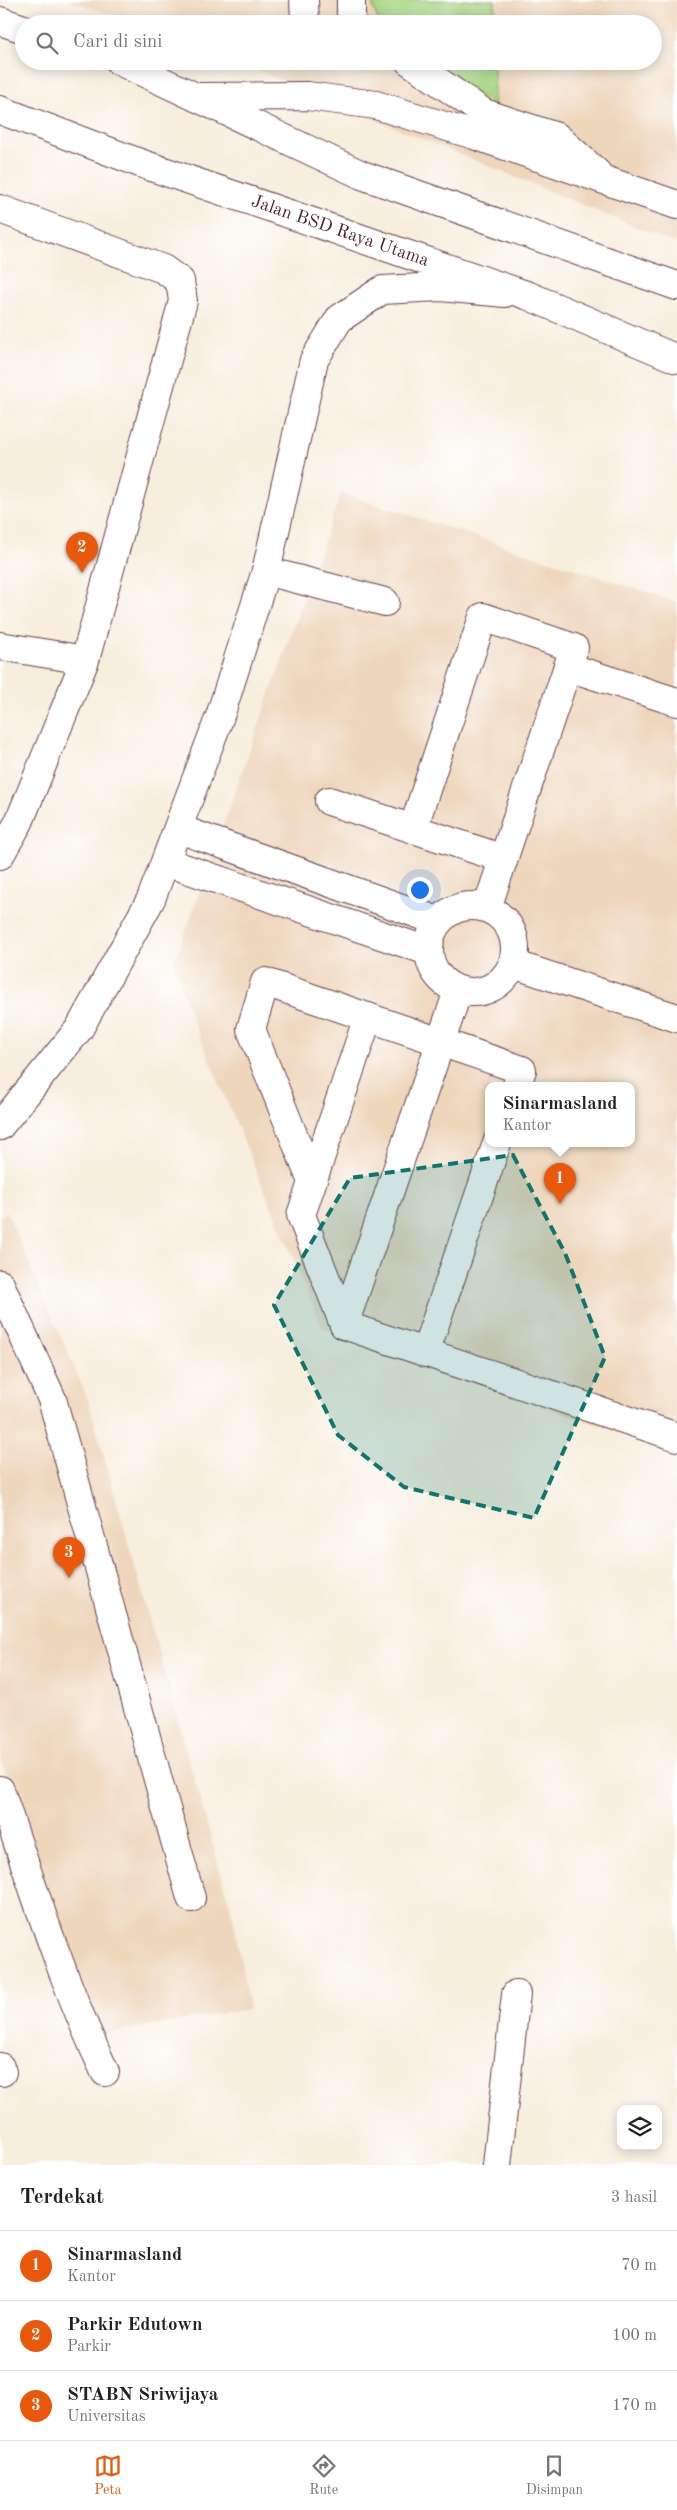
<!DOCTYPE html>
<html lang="id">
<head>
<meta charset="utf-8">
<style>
	body { margin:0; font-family:"Old Standard TT",serif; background:#f2f2f2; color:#222 }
	.controls { position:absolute; right:15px; bottom:15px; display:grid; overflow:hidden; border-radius:10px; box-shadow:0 2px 12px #0003 }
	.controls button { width:45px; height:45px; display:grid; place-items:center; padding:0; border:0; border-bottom:1px solid #e0e0e0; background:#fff; color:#222; font:25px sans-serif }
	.you { position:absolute; left:419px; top:889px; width:18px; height:18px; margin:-12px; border:4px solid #fff; border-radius:50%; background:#1a73e8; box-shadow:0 0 0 8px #1a73e833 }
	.badge { display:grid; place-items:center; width:32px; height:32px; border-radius:50%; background:#ea580c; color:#fff; font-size:16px; font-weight:700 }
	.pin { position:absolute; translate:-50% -41px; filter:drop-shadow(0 1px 2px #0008) }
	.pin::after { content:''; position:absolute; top:26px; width:18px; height:15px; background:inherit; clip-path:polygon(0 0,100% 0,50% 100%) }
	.popup { position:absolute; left:485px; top:1082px; width:150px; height:65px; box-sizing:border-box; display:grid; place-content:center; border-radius:10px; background:#fff; filter:drop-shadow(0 1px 4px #0005); font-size:16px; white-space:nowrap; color:#767676 }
	.popup b { font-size:19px; color:#222 }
	.popup::after { content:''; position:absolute; left:50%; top:100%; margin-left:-10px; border:10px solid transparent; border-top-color:#fff }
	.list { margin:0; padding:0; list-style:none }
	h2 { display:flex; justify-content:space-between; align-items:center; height:65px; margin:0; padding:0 20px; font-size:21px }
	h2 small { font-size:16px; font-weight:400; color:#767676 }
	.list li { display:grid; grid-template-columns:32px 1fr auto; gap:15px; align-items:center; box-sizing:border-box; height:70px; padding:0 20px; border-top:1px solid #e0e0e0 }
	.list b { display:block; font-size:19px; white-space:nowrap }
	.list p { margin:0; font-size:16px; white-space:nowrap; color:#767676 }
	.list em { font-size:16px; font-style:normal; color:#767676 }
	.icon { flex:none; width:28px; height:28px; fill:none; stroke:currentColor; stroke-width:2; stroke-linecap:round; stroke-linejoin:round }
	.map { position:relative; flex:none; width:677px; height:2165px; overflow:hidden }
	.search { position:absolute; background:#fff; box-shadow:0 2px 12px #0003; left:15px; right:15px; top:15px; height:55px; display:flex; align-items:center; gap:12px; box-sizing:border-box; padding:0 18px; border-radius:28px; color:#767676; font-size:19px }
	.sheet { height:275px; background:#fff }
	nav { display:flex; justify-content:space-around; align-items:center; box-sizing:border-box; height:70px; border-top:1px solid #e0e0e0; background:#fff; font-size:14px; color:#767676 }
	nav a { display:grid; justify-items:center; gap:2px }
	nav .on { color:#ea580c }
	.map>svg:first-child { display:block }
	.built { fill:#eed6bb; fill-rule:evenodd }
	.green { fill:#a8d684; stroke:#797a58 }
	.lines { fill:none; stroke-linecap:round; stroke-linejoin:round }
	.minor-casing { stroke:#643e46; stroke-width:30 }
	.major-casing { stroke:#643e46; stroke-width:30 }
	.minor { stroke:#fff; stroke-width:28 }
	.major { stroke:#fff; stroke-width:28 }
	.marked { fill:#0f766e; fill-opacity:0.2; stroke:#0f766e; stroke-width:4; stroke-dasharray:10 6; stroke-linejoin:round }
	.labels { text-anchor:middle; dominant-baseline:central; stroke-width:4.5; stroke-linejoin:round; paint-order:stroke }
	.street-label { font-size:18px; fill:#4a1f2b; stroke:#fff }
</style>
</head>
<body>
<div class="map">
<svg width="677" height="2165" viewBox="0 0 677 2165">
	<rect width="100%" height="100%" fill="#fff"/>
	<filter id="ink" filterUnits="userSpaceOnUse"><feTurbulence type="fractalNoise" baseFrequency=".02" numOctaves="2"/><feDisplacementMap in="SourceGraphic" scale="10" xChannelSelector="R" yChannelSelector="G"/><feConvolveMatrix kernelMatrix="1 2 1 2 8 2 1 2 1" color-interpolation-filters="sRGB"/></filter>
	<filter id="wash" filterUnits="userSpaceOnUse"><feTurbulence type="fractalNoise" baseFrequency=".0096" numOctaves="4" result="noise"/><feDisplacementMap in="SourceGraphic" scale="20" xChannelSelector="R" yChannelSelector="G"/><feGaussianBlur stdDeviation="1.12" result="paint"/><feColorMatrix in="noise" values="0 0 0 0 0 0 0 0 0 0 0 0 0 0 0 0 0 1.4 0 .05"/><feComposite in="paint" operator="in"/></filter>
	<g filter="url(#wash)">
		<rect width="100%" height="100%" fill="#f7eedd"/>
		<g class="built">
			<polygon points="67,0 677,0 677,244 234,61 653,61 653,24 141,24"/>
			<path d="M341,493L677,602V1452L323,1329L191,1016L174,964ZM489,1085H631V1143H489Z"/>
			<polygon points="7,1212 88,1399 233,1917 249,2009 96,2035 0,1756 0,1216"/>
		</g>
		<g class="green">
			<polygon points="373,0 495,0 494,24 380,24 373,8"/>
			<polygon points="422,61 494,61 494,105"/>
		</g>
	</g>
	<g filter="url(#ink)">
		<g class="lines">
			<defs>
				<g id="minor">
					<polyline points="304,0 305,24"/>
					<polyline points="351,0 351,24"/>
					<polyline points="409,61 484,113 557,137 597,173"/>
					<polyline points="196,97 307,96 376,105 474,135 677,205"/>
					<polyline points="0,209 163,269 180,281 183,301 85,660 19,822 0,855"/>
					<polyline points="266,571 385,602"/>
					<polyline points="0,646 85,660"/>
					<polyline points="568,667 677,702"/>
					<polyline points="329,801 504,859"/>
					<polyline points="179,829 438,921"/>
					<polyline points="413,829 483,617 574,648 487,908"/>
					<polyline points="166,862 428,951"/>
					<circle cx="472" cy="949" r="43"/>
					<polyline points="513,964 677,1018"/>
					<polyline points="368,1017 301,1215 344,1325 677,1437"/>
					<polyline points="0,1126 79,1029 151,899 220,716 266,571 314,360 339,319 382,290 440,287 505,293"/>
					<polyline points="312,1182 251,1029 265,982 522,1070 517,1085"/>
					<polyline points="0,1284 52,1399 191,1898"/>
					<polyline points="344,1325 458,991"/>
					<polyline points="425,1353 497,1143"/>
					<path d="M0,1790C32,1885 62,1981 105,2072"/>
					<polyline points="0,2067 2,2072"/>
					<polyline points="497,2165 516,1994"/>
				</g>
				<g id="major">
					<polyline points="0,21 24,29"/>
					<polyline points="119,61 362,175 677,286"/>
					<polyline points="0,110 140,163 529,296 677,359"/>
				</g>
			</defs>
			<use href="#minor" class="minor-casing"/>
			<use href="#major" class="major-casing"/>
			<use href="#minor" class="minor"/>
			<use href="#major" class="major"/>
		</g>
	</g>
	<path class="marked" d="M513,1155L565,1253L605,1357L534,1518L404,1487L338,1435L274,1305L350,1178Z"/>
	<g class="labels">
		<g class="street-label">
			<text transform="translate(340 231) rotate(19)">Jalan BSD Raya Utama</text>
		</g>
	</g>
</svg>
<div class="controls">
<button><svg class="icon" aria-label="layers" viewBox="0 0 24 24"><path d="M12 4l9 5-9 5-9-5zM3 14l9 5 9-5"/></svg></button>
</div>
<div class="you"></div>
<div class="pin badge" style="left:560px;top:1204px">1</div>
<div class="popup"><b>Sinarmasland</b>Kantor</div>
<div class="pin badge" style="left:82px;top:573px">2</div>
<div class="pin badge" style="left:69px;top:1578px">3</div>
<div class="search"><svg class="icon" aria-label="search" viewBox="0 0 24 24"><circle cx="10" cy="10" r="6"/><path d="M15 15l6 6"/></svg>Cari di sini</div>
</div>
<section class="sheet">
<h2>Terdekat<small>3 hasil</small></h2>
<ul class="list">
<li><span class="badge">1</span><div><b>Sinarmasland</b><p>Kantor</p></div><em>70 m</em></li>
<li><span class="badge">2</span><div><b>Parkir Edutown</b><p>Parkir</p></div><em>100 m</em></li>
<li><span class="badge">3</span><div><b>STABN Sriwijaya</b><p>Universitas</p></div><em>170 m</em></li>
</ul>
</section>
<nav>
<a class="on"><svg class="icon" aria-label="map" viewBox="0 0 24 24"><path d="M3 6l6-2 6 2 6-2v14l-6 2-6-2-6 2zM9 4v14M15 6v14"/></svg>Peta</a>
<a><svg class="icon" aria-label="directions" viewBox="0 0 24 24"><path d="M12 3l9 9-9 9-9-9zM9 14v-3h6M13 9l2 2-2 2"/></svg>Rute</a>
<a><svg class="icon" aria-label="saved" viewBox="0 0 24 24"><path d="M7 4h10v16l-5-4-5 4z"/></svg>Disimpan</a>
</nav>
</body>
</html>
